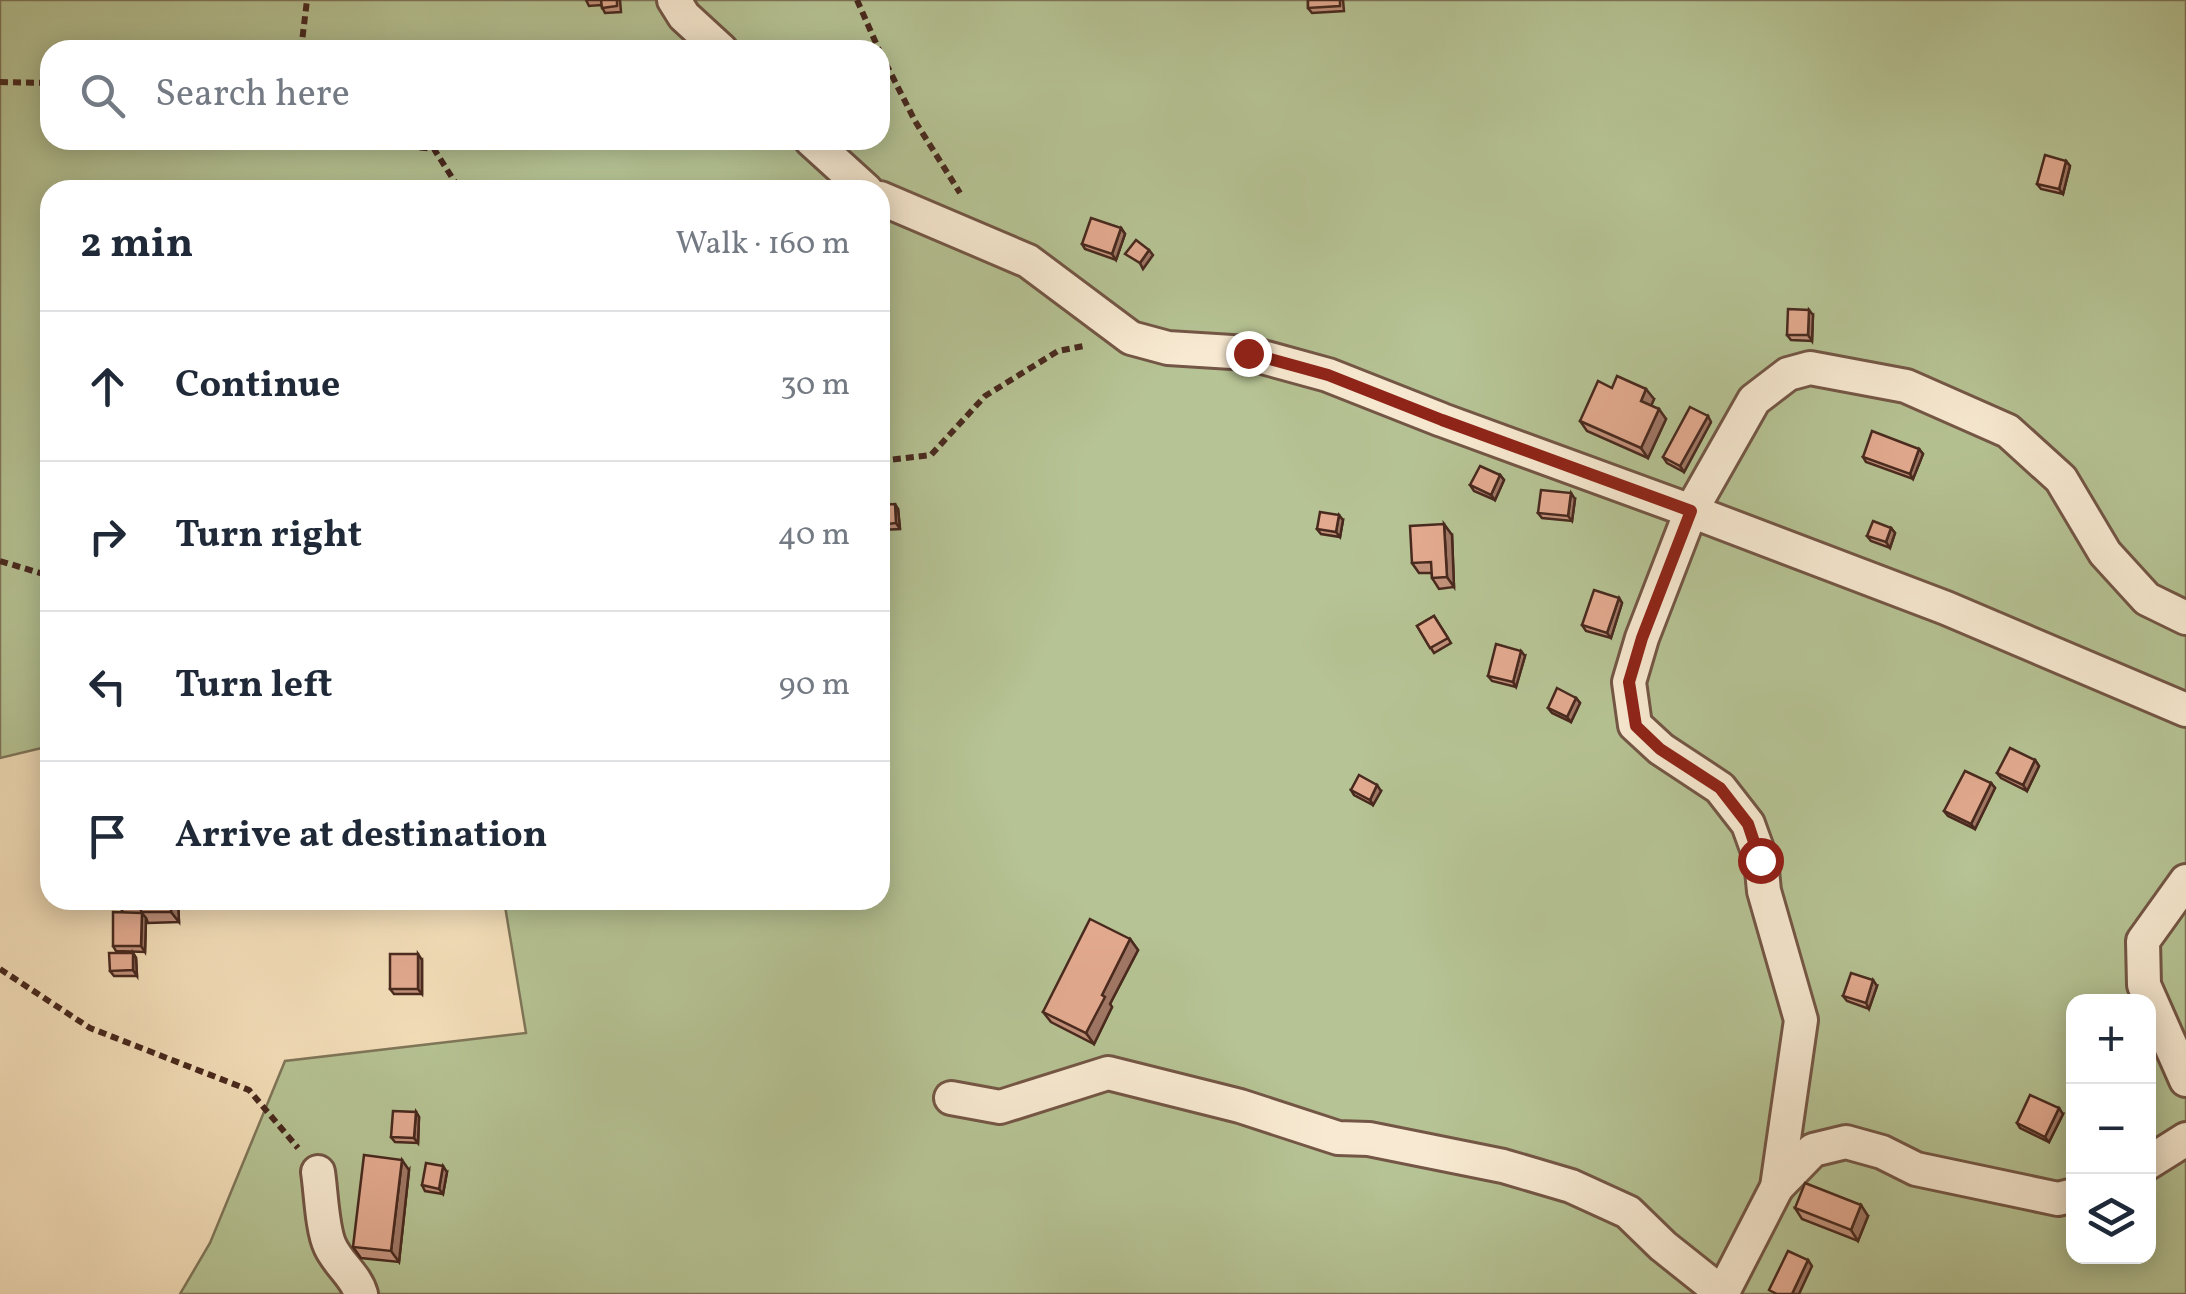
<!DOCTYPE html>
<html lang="en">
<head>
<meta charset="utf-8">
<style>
	body { margin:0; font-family:Vollkorn,serif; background:#f2f2f3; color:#1f2937 }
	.controls { position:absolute; right:30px; bottom:30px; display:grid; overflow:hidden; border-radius:20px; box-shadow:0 5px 25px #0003 }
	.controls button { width:90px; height:90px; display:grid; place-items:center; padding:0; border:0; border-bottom:2px solid #e0e1e3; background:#fff; color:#1f2937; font:50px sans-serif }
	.stop { position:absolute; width:30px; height:30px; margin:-22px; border:8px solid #8f2418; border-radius:50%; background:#fff }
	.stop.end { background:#8f2418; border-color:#fff; box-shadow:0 2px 10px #0008 }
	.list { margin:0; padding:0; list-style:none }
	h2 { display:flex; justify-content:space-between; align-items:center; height:130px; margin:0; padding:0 40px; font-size:42px }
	h2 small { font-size:32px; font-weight:400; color:#747a83 }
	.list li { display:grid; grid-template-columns:65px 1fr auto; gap:30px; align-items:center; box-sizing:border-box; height:150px; padding:0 40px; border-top:2px solid #e0e1e3 }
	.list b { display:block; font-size:38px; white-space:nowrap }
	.list em { font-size:32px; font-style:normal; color:#747a83 }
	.icon { flex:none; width:55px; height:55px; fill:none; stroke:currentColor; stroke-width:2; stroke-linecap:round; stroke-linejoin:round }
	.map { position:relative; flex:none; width:2186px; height:1294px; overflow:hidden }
	.search { position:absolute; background:#fff; box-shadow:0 5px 25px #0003; left:40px; top:40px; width:850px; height:110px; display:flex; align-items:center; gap:25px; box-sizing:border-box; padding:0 35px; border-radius:30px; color:#747a83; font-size:38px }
	.panel { position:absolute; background:#fff; box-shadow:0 5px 25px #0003; left:40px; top:180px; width:850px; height:730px; border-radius:30px }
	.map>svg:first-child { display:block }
	.green { fill:#b6c394; stroke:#7f7659; stroke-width:2.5; fill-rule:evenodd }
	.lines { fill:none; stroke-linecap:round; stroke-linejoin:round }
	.minor-casing { stroke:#735645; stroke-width:38 }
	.path { stroke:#48291e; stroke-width:6; stroke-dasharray:8 5; stroke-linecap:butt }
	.minor { stroke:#f8ead2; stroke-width:32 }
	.wall { fill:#c3927c; stroke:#48291e; stroke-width:2.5 }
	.shaded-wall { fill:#9f7765; stroke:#48291e; stroke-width:2.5 }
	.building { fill:#e3aa90; stroke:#48291e; stroke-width:2.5 }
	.route { stroke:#8f2418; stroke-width:12 }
</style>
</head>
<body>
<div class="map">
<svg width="2186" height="1294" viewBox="0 0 2186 1294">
	<rect width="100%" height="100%" fill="#f4dfba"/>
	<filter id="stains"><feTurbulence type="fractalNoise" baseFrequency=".002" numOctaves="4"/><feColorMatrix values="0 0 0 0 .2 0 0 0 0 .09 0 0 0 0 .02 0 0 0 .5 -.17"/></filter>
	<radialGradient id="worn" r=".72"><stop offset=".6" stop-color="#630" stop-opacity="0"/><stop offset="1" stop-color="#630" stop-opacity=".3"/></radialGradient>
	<path class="green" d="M0,0H2186V1294H180L210,1243L285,1061L526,1033L504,900H880V190H50V746L0,758ZM50,50H880V140H50ZM2074,1002H2148V1256H2074Z"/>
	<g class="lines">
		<defs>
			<g id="minor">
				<polyline points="674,0 684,16 721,50"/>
				<polyline points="811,140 866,190"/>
				<polyline points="880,198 1028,261 1131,338 1168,348 1248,353 1328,375 1442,420 1691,511 1946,608 2186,710"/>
				<polyline points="2186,881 2143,941 2144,985 2186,1080"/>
				<polyline points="951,1098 1000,1107 1108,1073 1240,1106 1338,1138 1369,1139 1503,1166 1571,1186 1628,1212 1663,1246 1722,1293"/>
				<polyline points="2148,1163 2186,1139"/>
				<path d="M318,1172C321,1191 322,1229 330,1246C338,1264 356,1276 361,1294"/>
				<polyline points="1777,1187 1813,1150 1846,1142 1882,1152 1916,1169 2058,1199 2074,1195"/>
				<polyline points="1722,1294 1777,1187 1801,1020 1764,891 1761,860 1748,824 1720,788 1661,749 1635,725 1629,682 1642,638 1691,511 1754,400 1788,374 1810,368 1906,386 2008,431 2061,479 2105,553 2147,599 2186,618"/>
			</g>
		</defs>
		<use href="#minor" class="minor-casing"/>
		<g class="path">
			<polyline points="857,0 879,50"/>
			<polyline points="301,50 307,0"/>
			<polyline points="880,52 915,121 960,193"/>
			<polyline points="0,82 50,83"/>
			<polyline points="342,140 434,149 460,190"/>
			<polyline points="880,461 931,455 985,396 1058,351 1084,346"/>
			<polyline points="0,561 50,576"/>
			<polyline points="0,969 90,1028 249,1090 298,1148"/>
		</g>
		<use href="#minor" class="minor"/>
	</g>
	<g class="wall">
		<polygon points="586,0 620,0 621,12 605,13 601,5 589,6"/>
		<polygon points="1308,0 1343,0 1344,11 1312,13 1308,8"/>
		<polygon points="2066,161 2070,166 2063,194 2041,189 2037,184"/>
		<polygon points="1121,228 1125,234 1116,260 1085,249 1082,244"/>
		<polygon points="1813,315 1812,341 1791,340 1787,335"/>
		<polygon points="1612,388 1654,399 1651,405 1666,419 1648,458 1587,431 1580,421"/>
		<polygon points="1711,422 1684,472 1667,463 1663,457"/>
		<polygon points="1919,449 1923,454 1913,479 1866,462 1863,457"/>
		<polygon points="1500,475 1504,480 1495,500 1474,491 1470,485"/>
		<polygon points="1575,499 1572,521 1542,518 1538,513"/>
		<polygon points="880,505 898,509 900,529 881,530 880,528"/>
		<polygon points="1343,520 1340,537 1321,534 1317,529"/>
		<polygon points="1891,528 1895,533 1890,548 1871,541 1867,536"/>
		<polygon points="1452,535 1454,587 1439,589 1432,578 1432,573 1419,573 1412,563"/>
		<polygon points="1619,598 1622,603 1611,638 1586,631 1582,625"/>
		<polygon points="1434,616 1451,643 1434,653 1417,626"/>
		<polygon points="1525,656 1516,687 1492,681 1488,676"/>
		<polygon points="1576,698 1580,703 1571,722 1552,713 1548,708"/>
		<polygon points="2035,760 2039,766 2027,791 2001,778 1997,773"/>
		<polygon points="1991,783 1995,788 1975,829 1948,816 1944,811"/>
		<polygon points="1351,790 1381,791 1373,805 1354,795"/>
		<polygon points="178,900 179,922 148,923 146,918 145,952 116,951 113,946 123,912 117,903"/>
		<polygon points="1130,939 1138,950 1110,1004 1112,1007 1094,1044 1051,1022 1043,1012"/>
		<polygon points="133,953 136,958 137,976 114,976 110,971"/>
		<polygon points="422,960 422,994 394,994 390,989"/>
		<polygon points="1877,986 1869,1009 1847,1001 1843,996"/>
		<polygon points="416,1112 419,1117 418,1143 395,1142 391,1137"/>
		<polygon points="2063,1114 2049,1142 2020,1128 2017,1123"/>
		<polygon points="409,1170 399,1262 361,1258 353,1247"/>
		<polygon points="447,1172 443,1194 425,1191 422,1185"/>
		<polygon points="1795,1208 1868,1216 1858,1241 1802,1219"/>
	</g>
	<g class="shaded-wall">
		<polygon points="2066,161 2070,166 2063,194 2059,189"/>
		<polygon points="1121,228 1125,234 1116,260 1112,254"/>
		<polygon points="1149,250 1153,255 1143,269 1140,263"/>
		<polygon points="1809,310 1813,315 1812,341 1808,335"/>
		<polygon points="1646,389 1654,399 1649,411 1641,401"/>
		<polygon points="1659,409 1666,419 1648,458 1641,448"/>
		<polygon points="1708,416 1711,422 1684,472 1680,466"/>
		<polygon points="1919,449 1923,454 1913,479 1910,474"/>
		<polygon points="1500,475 1504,480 1495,500 1491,495"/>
		<polygon points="1571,493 1575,499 1572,521 1568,516"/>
		<polygon points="895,504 898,509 900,529 896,523"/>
		<polygon points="1339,515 1343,520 1340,537 1336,532"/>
		<polygon points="1444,524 1452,535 1454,587 1447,577"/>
		<polygon points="1891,528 1895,533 1890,548 1886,542"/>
		<polygon points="1619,598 1622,603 1611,638 1607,633"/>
		<polygon points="1521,651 1525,656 1516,687 1513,682"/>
		<polygon points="1576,698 1580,703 1571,722 1567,717"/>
		<polygon points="2035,760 2039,766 2027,791 2023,785"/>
		<polygon points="1991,783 1995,788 1975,829 1971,824"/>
		<polygon points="1377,785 1381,791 1373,805 1370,800"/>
		<polygon points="171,900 178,900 179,922 171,912"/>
		<polygon points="142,913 146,918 145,952 141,946"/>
		<polygon points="1130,939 1138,950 1110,1004 1112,1007 1094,1044 1086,1033 1102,995"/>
		<polygon points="133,953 136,958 137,976 133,970"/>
		<polygon points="418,954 422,960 422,994 418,989"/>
		<polygon points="1873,980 1877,986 1869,1009 1866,1003"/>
		<polygon points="2059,1108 2063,1114 2049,1142 2045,1137"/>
		<polygon points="416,1112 419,1117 418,1143 414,1138"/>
		<polygon points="402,1160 409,1170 399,1262 391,1251"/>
		<polygon points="443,1166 447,1172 443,1194 439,1189"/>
		<polygon points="1861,1205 1868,1216 1858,1241 1851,1230"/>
		<polygon points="1808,1260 1812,1266 1799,1294 1792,1294"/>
	</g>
	<g class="building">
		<polygon points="601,0 617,0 617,6 602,8"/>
		<polygon points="1308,0 1340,0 1340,6 1308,8"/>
		<polygon points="2045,155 2066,161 2059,189 2037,184"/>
		<polygon points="1091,218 1121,228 1112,254 1082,244"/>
		<polygon points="1136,240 1149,250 1140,263 1125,254"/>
		<polygon points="1788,309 1809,310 1808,335 1787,335"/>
		<polygon points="1617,376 1646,389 1641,401 1659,409 1641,448 1580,421 1598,381 1612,388"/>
		<polygon points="1690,407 1708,416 1680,466 1663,457"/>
		<polygon points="1872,431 1919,449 1910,474 1863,457"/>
		<polygon points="1480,466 1500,475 1491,495 1470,485"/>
		<polygon points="1541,490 1571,493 1568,516 1538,513"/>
		<polygon points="895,504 896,523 880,525 880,505"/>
		<polygon points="1320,512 1339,515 1336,532 1317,529"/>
		<polygon points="1873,521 1891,528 1886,542 1867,536"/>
		<polygon points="1444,524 1447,577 1432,578 1431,562 1412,563 1410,526"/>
		<polygon points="1594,590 1619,598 1607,633 1582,625"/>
		<polygon points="1434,616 1448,638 1430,648 1417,626"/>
		<polygon points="1496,644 1521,651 1513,682 1488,676"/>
		<polygon points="1557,688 1576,698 1567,717 1548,708"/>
		<polygon points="2010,748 2035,760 2023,785 1997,773"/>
		<polygon points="1965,771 1991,783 1971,824 1944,811"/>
		<polygon points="1359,775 1377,785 1370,800 1351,790"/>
		<polygon points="117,900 171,900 171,912 141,912 141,902 117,903"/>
		<polygon points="113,912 142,913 141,946 113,946"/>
		<polygon points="1090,919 1130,939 1102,995 1105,997 1086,1033 1043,1012"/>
		<polygon points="109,953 133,953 133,970 110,971"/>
		<rect x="390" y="954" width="28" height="35"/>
		<polygon points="1851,973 1873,980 1866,1003 1843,996"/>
		<polygon points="2030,1095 2059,1108 2045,1137 2017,1123"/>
		<polygon points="393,1111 416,1112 414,1138 391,1137"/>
		<polygon points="364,1155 402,1160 391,1251 353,1247"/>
		<polygon points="426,1163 443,1166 439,1189 422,1185"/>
		<polygon points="1805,1183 1861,1205 1851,1230 1795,1208"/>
		<polygon points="1788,1251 1808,1260 1792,1294 1777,1294 1769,1290"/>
	</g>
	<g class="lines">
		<polyline class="route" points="1248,353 1328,375 1442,420 1691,511 1642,638 1629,682 1636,726 1660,749 1720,788 1748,824 1760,860"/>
	</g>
	<rect width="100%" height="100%" filter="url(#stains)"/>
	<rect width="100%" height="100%" fill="url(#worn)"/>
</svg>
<div class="controls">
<button>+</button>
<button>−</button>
<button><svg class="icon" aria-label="layers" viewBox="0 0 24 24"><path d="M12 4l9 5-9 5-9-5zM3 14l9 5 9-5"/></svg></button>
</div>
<div class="stop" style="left:1760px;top:860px"></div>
<div class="stop end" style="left:1248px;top:353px"></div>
<div class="search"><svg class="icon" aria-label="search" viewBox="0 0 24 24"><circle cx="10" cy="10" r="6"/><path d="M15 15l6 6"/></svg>Search here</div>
<section class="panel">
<h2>2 min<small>Walk · 160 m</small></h2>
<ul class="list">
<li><svg class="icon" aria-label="ahead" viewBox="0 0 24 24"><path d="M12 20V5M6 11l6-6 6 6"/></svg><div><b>Continue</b></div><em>30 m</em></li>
<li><svg class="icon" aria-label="right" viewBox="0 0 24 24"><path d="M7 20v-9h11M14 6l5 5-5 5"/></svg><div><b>Turn right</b></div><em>40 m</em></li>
<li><svg class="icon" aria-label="left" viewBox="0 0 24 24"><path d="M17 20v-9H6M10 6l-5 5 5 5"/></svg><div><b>Turn left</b></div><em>90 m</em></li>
<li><svg class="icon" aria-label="arrive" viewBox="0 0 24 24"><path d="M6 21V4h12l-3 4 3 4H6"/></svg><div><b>Arrive at destination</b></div></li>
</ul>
</section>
</div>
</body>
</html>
